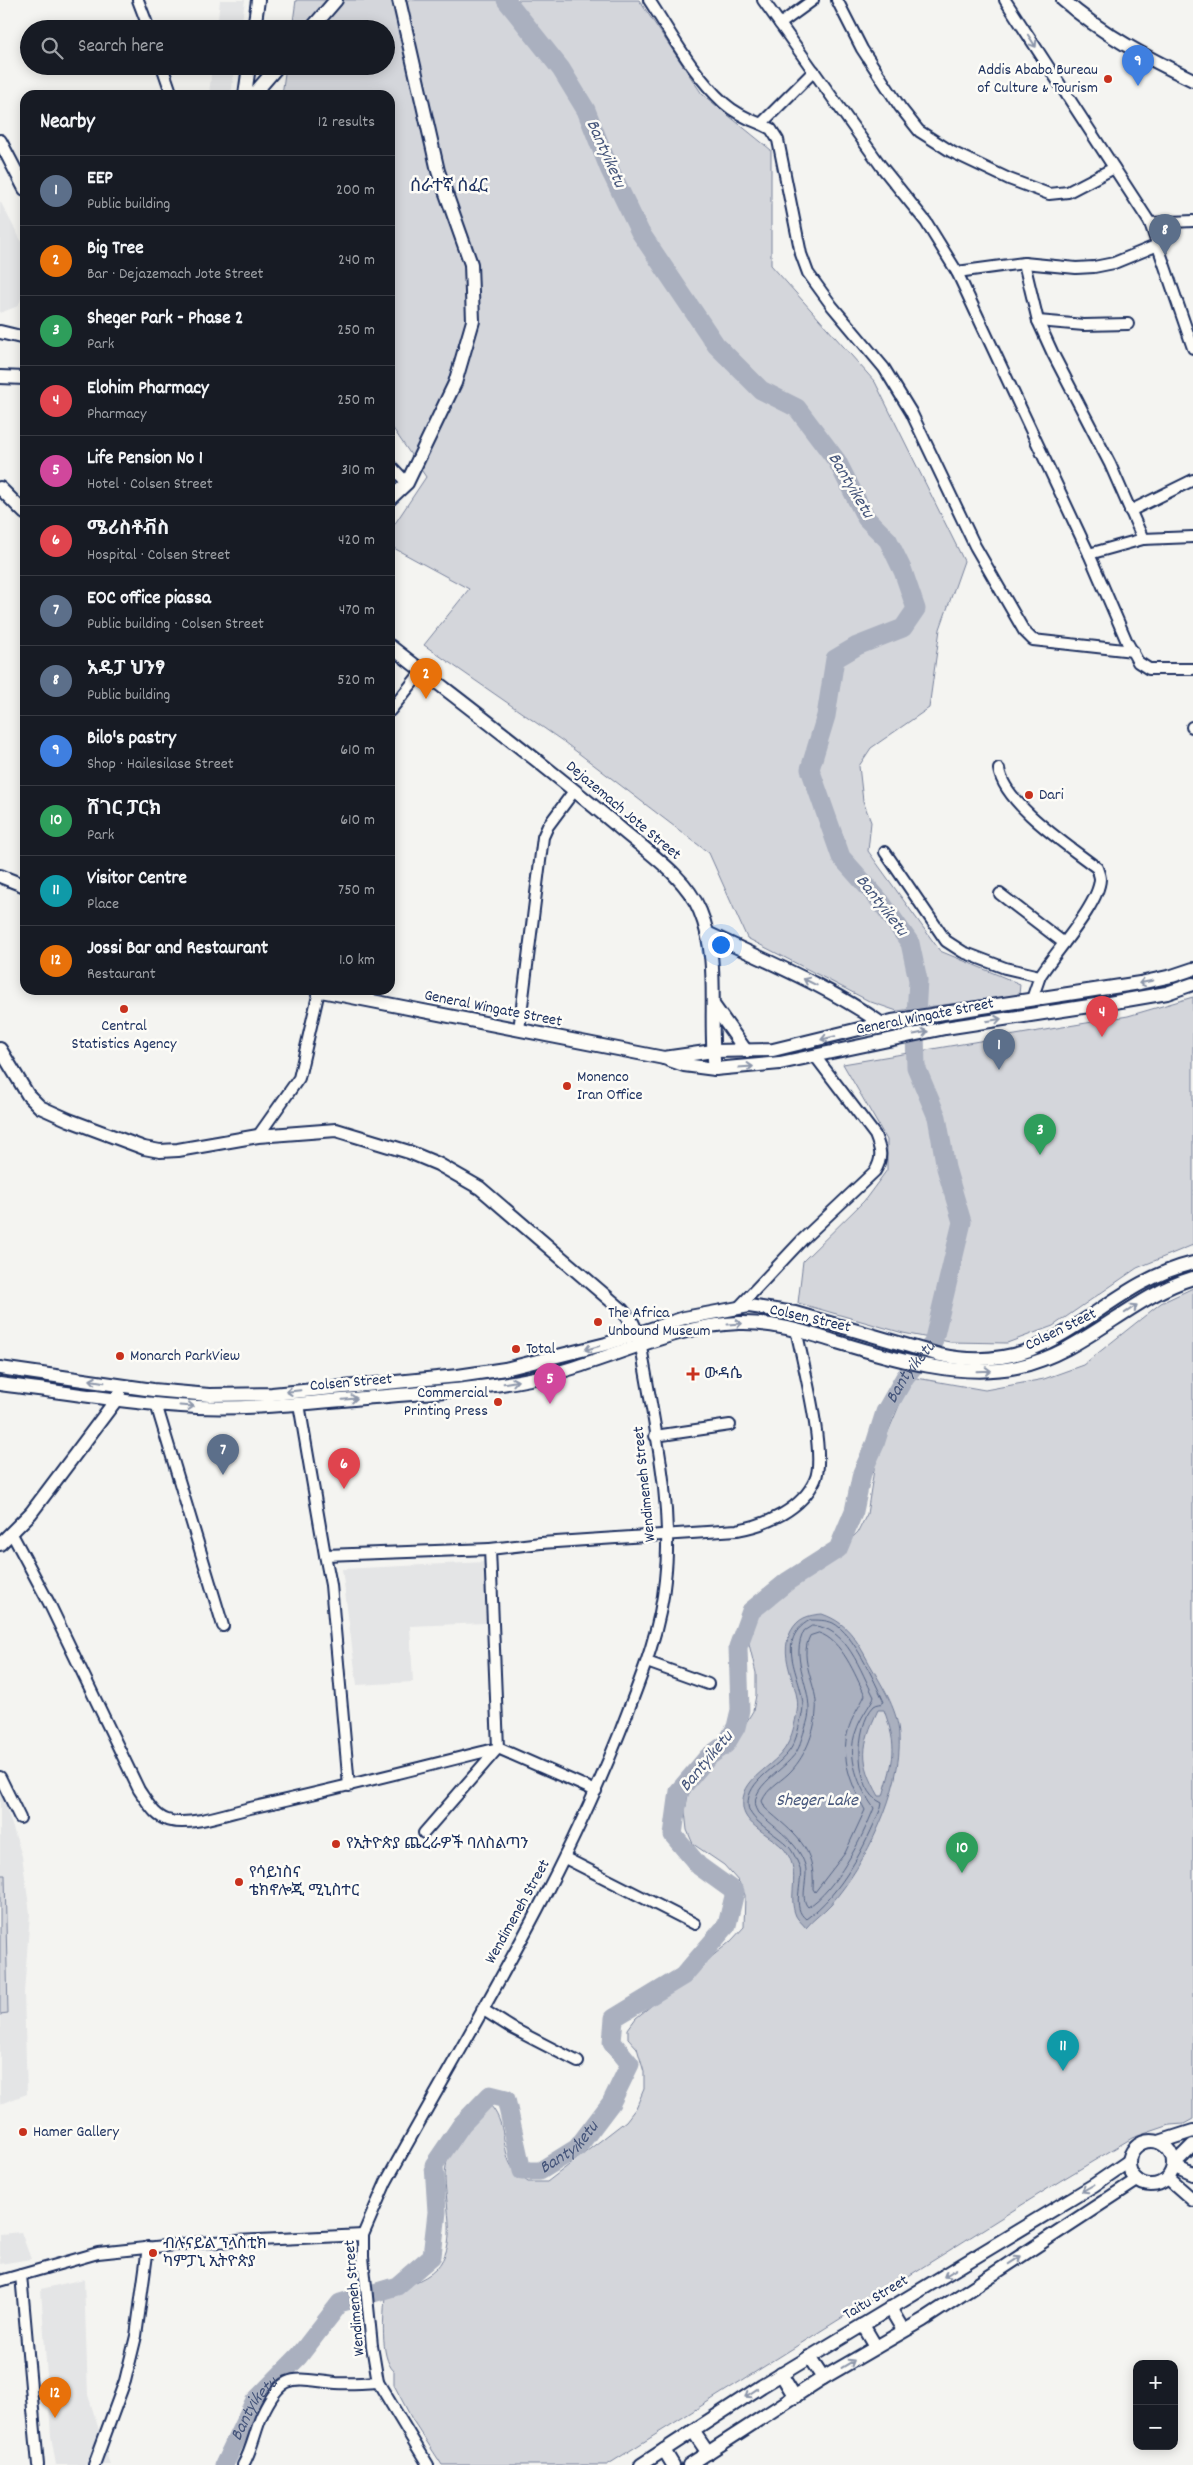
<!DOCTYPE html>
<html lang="en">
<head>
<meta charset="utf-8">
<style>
	body { margin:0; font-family:Dekko,"Noto Sans Ethiopic",sans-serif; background:#242831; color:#f1f3f6 }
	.controls { position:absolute; right:15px; bottom:15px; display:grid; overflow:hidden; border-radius:10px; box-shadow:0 2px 12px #0003 }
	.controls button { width:45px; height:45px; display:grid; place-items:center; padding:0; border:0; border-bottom:1px solid #363941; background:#171b24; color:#f1f3f6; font:25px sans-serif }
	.you { position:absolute; left:720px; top:944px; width:18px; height:18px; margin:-12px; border:4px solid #fff; border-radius:50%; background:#1a73e8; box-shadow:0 0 0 8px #1a73e833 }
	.badge { display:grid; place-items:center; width:32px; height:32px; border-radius:50%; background:#c8321e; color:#fff; font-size:16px; font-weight:700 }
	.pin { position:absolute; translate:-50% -41px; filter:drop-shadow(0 1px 2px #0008) }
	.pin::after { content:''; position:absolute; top:26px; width:18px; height:15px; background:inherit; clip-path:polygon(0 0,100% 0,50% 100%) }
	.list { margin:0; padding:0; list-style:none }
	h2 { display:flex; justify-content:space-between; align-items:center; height:65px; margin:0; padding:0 20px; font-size:21px }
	h2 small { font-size:16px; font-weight:400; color:#9ea1a6 }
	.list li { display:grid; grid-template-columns:32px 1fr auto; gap:15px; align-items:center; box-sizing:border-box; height:70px; padding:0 20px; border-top:1px solid #363941 }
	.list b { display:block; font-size:19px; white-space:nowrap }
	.list p { margin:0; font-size:16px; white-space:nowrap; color:#9ea1a6 }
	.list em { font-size:16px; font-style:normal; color:#9ea1a6 }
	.icon { flex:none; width:28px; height:28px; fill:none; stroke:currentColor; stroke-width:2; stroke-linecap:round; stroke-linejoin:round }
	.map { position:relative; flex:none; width:1193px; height:2465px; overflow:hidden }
	.search { position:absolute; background:#171b24; box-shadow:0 2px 12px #0003; left:20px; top:20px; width:375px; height:55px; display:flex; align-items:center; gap:12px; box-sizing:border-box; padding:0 18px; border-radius:28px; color:#9ea1a6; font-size:19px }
	.panel { position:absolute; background:#171b24; box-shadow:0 2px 12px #0003; left:20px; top:90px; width:375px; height:905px; border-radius:15px }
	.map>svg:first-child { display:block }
	.built { fill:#e4e5e6 }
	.green { fill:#d4d6db; stroke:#78829c }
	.water { fill:#aab0bf; stroke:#717c98; fill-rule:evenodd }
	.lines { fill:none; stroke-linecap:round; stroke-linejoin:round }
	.shore { stroke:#546385; stroke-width:1 }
	.river { stroke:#aab0bf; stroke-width:19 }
	.minor-casing { stroke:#1b2f5e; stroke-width:14 }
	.major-casing { stroke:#1b2f5e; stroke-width:16 }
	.minor { stroke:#fdfcf7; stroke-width:10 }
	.major { stroke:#fdfcf7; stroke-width:12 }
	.oneway { stroke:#8c96aa }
	.poi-dot { fill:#c8321e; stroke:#fdfcf7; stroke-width:2 }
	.labels { text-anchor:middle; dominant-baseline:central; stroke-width:5; stroke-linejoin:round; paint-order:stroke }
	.poi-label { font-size:16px; fill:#1b2f5e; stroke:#fdfcf7; text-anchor:start }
	.street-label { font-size:16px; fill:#1b2f5e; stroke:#fdfcf7 }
	.water-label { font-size:18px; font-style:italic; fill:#46567b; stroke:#fdfcf7 }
	.neighbourhood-label { font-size:18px; fill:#1b2f5e; stroke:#fdfcf7 }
</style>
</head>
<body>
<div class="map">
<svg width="1193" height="2465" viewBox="0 0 1193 2465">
	<rect width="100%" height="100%" fill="#f4f4f1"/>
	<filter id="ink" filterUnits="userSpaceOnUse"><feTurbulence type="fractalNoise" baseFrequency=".02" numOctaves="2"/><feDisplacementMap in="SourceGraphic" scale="10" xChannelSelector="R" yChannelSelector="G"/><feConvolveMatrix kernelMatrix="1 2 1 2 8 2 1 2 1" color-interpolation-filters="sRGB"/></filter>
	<g filter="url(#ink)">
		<g class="built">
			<polygon points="220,0 245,0 241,29 217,29"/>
			<polygon points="212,66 235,66 231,95 209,95"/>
			<polygon points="0,201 25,248 25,290 18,306 0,313"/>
			<polygon points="485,1562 486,1623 410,1626 413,1682 357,1685 342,1569"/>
			<polygon points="0,1788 22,1856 30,1913 24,1993 27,2094 0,2104"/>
			<polygon points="21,2232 31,2259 0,2264 0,2234"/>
			<polygon points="84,2279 88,2395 110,2465 56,2465 51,2436 41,2289"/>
		</g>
		<g class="green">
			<polygon points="296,0 639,0 702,94 771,150 771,265 875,382 964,561 940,629 929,708 871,748 859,766 863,801 871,822 868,851 940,951 1020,984 1019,995 897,1011 871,1002 747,938 709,853 564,742 424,645 469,589 390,546 390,531 426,477 390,424 390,95 282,95 286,66 386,66 386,29 292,29"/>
			<polygon points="1193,997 1193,1245 1137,1268 1053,1326 1007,1343 950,1342 903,1333 798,1303 803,1261 864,1201 887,1170 887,1140 843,1064 1128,1016"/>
			<path d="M1193,1288V2119L1184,2124L1170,2125L1132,2138L1060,2181L607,2465H442L412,2419L394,2385V2371C379,2357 384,2314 385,2294C399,2289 426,2280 436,2269C458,2245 446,2209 445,2180C444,2152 463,2113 491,2106C509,2127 500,2156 516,2172C519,2176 524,2179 528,2182H547L626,2121L636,2108L644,2089V2072L637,2048L628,2038V2029L636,2018L731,1941L744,1927L745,1895L739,1882L724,1865L693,1844L687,1830L685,1811L688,1795L696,1783L736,1739L753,1711L756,1695V1673L749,1644L750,1628L757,1611L771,1594L821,1568L858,1532L867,1514L875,1463L911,1377L985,1390L1044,1379L1083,1365L1161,1303Z"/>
			<polygon points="0,1875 5,1875 8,2014 0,2015"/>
		</g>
		<path class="water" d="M822,1614C851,1624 858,1644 872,1668C884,1689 898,1711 899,1735C903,1789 865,1865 831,1904C823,1913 813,1919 806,1928C803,1924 798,1920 796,1916C787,1896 801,1875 787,1853C777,1837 746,1828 743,1808C739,1777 775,1768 787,1745C792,1736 795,1723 797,1712C802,1688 776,1659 791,1631C798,1618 808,1615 822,1614ZM878,1710H884C898,1749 894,1757 883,1796H879C859,1761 861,1746 878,1710Z"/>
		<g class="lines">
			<g class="shore">
				<path d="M810,1620C818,1620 826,1620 833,1623C853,1633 875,1682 884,1702C881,1705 878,1703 874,1706C854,1726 854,1791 882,1803L881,1808C864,1848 842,1893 806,1919C791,1908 803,1884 800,1868C798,1863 795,1856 792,1851C783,1836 749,1823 748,1805C747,1780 778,1768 790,1750C797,1740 799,1725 802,1714C809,1684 769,1643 810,1620Z"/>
				<path d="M812,1626C846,1625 861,1672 874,1697C869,1707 860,1718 856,1731C846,1756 859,1788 874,1808C863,1837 835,1891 808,1907C799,1898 809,1877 805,1865C798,1842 776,1829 759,1813C742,1787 790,1770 799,1747C802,1736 809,1721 809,1710C809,1682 790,1657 804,1631Z"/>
				<path d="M819,1633C842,1640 855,1675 865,1695C860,1706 851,1718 848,1731C840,1759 852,1786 865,1810L845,1853L815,1892L813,1889C816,1846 794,1834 765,1808L762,1801C768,1788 778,1783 788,1774C804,1759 815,1733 816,1711C819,1687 797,1660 810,1636Z"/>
			</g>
			<path class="river" id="s1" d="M224,2465L254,2402L299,2356L340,2303L397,2286L432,2256L437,2212L434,2165L462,2124L490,2095L506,2099L522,2171H540L577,2148L611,2103L630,2064L612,2042L614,2018L683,1976L727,1925L735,1892L699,1866L673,1835L679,1791L708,1757L726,1744L736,1727L740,1710L738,1647L751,1611L788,1581L838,1549L854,1511L862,1473L875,1444L885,1412L905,1377L933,1343L962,1222L946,1168L937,1117L916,1067L915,1033L918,980L910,943L881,902L841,857L810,769L826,716L835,659L857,646L903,628L916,609L903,571L888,540L866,518L837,461L797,408L761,390L716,345L640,232L609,168L586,110L561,69L506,0"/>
			<defs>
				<g id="minor">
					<polyline points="138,0 149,29"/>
					<path d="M649,0C672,35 693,75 724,103C735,113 748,119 761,124"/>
					<polyline points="763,0 881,166 926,222 957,272 1089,554 1127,642 1138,662 1149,669 1193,669"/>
					<polyline points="837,0 862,49 900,107 919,131 952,152 1009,179 1049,194 1068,192 1114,168"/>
					<polyline points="1005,0 1150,223 1193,348"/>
					<polyline points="780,24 813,0"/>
					<polyline points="162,66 172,95"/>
					<polyline points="814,71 761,124 771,129 778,140 801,254 808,273 832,306 884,368 911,412 975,546 1024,631 1033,640 1133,651"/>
					<polyline points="1150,223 1193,221"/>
					<polyline points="1024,263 1038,321 1053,354 1110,464 1143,539"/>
					<polyline points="957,272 1024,263 1076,268 1094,267 1114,263 1158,245"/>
					<polyline points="1038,321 1084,325 1128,324"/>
					<polyline points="390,465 407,483"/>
					<polyline points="1130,511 1193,480"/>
					<polyline points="1089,554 1143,539 1193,537"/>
					<polyline points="390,711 422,671"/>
					<polyline points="1192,727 1193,727"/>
					<path d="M885,852L946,941L963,952L1005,968L1040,976C1054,953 1099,905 1100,879C1100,876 1098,871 1097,868C1070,847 1004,804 999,769"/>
					<polyline points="1000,894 1064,943"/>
					<polyline points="1032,999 1040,976"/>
					<polyline points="519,1030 543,837 548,826 574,791"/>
					<polyline points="258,1136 299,1078 319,991"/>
					<path d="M739,1307L802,1240L875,1171C883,1158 881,1150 875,1135L815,1056"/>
					<polyline points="156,1404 223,1626"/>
					<polyline points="299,1404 325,1555 490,1549"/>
					<polyline points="655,1436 730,1425"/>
					<path d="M12,1534L49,1603L139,1790C148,1803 155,1818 171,1821C192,1826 228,1813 250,1808C333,1790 415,1769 498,1748L490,1549L541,1543L737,1530C767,1525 802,1509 815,1480C827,1455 802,1360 796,1329"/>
					<polyline points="325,1555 331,1585 349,1786"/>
					<polyline points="647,1662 708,1684"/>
					<polyline points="0,1777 20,1818"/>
					<polyline points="424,1833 498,1748 596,1791"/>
					<polyline points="565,1858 695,1924"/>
					<polyline points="482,2009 512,2028 578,2062"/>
					<polyline points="21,2275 38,2465"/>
					<polyline points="0,2281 98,2253 193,2243 363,2235"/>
					<polyline points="94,2465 125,2381 136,2336 148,2247"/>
					<path d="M243,2465C252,2450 255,2431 262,2415C283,2370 294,2379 336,2383C350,2384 364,2383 378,2382"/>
					<path d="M428,2465L378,2382L372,2346L363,2257V2235L386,2182C467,2035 558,1889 620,1732C639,1682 660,1634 665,1580C674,1505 653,1421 641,1346"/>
				</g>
				<g id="major">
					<path d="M1063,0C1102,34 1147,58 1193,80"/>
					<polyline points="254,29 258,0"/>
					<polyline points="311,29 336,0"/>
					<polyline points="245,95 249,66"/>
					<polyline points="253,95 278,66"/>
					<polyline points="0,141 25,189"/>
					<polyline points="0,332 25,338"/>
					<polyline points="0,377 25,378"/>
					<polyline points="0,488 25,513"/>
					<polyline points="390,499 407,483 455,383 473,321 471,264 438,171 399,0"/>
					<path d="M390,646C468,707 547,766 622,830C649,853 686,877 700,911C721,961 708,1017 715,1069"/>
					<polyline points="0,876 25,886"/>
					<path d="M707,933C766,961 828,986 882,1024"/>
					<polyline points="316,990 664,1058 684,1065 715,1069 780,1063 945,1028 1109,1003 1167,993 1193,984"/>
					<polyline points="714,1006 746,1051"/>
					<polyline points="0,1049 28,1095 40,1107 69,1120 144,1148 160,1151 178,1150 258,1136 336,1130 409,1152 438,1164 480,1188 622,1310 632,1322 640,1340"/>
					<polyline points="664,1058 713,1051 773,1050 892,1021 1140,983 1172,976 1193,969"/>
					<path d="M0,1368L153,1390L209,1395L272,1394L458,1376L505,1369L606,1344L684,1318L749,1306L795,1313L940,1355C1056,1380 1095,1287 1193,1263"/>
					<path d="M0,1384C65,1392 131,1404 197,1407C252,1409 308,1403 364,1398C419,1393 475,1390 530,1379C598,1366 671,1325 739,1323C768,1322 796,1329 824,1338C884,1356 955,1380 1017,1367C1084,1353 1130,1297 1193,1278"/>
					<polyline points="0,1544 31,1513 116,1400 119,1393"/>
					<circle cx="1151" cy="2163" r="22"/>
					<polyline points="1159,2142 1193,2131"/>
					<polyline points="1173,2165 1193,2145"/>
					<polyline points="1173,2165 1193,2174"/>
					<polyline points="1168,2178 1193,2200"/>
					<polyline points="890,2308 903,2330"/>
					<polyline points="863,2325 876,2347"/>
					<polyline points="809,2357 823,2378"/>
					<polyline points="781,2374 795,2397"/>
					<polyline points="693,2431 708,2453"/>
					<polyline points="664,2450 673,2465"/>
					<polyline points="641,2465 762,2386 1094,2185 1129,2161"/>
					<polyline points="689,2465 823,2378 923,2320 1137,2180"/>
				</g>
			</defs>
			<use href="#minor" class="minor-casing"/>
			<use href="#major" class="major-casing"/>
			<use href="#minor" class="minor"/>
			<use href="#major" class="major"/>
		</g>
		<defs><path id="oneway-shaft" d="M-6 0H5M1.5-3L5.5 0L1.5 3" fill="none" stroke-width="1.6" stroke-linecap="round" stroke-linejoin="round" transform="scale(1.25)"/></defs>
		<g class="oneway">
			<use href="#oneway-shaft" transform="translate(1032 41) rotate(57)"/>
			<use href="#oneway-shaft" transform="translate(810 982) rotate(-154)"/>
			<use href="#oneway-shaft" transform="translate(1146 982) rotate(168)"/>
			<use href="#oneway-shaft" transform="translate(994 1020) rotate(-9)"/>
			<use href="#oneway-shaft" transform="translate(921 1033) rotate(-12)"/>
			<use href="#oneway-shaft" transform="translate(828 1038) rotate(166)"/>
			<use href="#oneway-shaft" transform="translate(746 1067) rotate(-4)"/>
			<use href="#oneway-shaft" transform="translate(1131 1309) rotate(-34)"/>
			<use href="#oneway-shaft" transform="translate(735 1324) rotate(-4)"/>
			<use href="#oneway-shaft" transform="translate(592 1348) rotate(164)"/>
			<use href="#oneway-shaft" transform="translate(984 1371) rotate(-2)"/>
			<use href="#oneway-shaft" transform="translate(97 1381) rotate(-171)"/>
			<use href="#oneway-shaft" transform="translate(511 1382) rotate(-9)"/>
			<use href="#oneway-shaft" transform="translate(293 1391) rotate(174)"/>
			<use href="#oneway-shaft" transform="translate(350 1399) rotate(-5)"/>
			<use href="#oneway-shaft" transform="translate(187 1406) rotate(4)"/>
			<use href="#oneway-shaft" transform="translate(1088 2188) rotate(150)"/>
			<use href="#oneway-shaft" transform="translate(1015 2260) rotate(-33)"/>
			<use href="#oneway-shaft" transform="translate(950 2273) rotate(148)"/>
			<use href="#oneway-shaft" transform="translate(848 2364) rotate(-31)"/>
			<use href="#oneway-shaft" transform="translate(751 2393) rotate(146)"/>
		</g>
	</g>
	<g class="poi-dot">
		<circle cx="1108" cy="79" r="5"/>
		<circle cx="1029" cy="795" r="5"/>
		<circle cx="124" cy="1009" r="5"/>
		<circle cx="567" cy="1086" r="5"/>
		<circle cx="598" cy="1322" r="5"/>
		<circle cx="516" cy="1349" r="5"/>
		<circle cx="120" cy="1356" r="5"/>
		<path d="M690.5 1366.5h5v5h5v5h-5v5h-5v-5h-5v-5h5z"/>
		<circle cx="498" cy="1402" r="5"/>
		<circle cx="336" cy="1844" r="5"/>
		<circle cx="239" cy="1882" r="5"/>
		<circle cx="23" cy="2132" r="5"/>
		<circle cx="153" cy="2253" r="5"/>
	</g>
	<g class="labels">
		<g class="poi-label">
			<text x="1098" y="70" text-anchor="end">Addis Ababa Bureau<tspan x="1098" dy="18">of Culture &amp; Tourism</tspan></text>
			<text x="1039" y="795">Dari</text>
			<text x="124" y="1026" text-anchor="middle">Central<tspan x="124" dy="18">Statistics Agency</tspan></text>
			<text x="577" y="1077">Monenco<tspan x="577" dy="18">Iran Office</tspan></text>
			<text x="608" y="1313">The Africa<tspan x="608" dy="18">Unbound Museum</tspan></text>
			<text x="526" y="1349">Total</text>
			<text x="130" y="1356">Monarch ParkView</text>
			<text x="704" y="1374">ውዳሴ</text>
			<text x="488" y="1393" text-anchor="end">Commercial<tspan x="488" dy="18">Printing Press</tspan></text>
			<text x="346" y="1844">የኢትዮጵያ ጨረራዎች ባለስልጣን</text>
			<text x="249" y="1873">የሳይነስና<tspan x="249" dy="18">ቴክኖሎጂ ሚኒስተር</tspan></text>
			<text x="33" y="2132">Hamer Gallery</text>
			<text x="163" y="2244">ብሉናይል ፕላስቲክ<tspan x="163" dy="18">ካምፓኒ ኢትዮጵያ</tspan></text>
		</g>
		<g class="street-label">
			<text transform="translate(623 811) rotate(40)">Dejazemach Jote Street</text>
			<text transform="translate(493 1009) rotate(11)">General Wingate Street</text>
			<text transform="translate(925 1017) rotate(-11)">General Wingate Street</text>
			<text transform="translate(810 1319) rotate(13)">Colsen Street</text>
			<text transform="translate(1061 1330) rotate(-26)">Colsen Steet</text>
			<text transform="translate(351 1383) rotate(-5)">Colsen Street</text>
			<text transform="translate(645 1484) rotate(-96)">Wendimeneh Street</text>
			<text transform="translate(518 1912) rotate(-61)">Wendimeneh Street</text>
			<text transform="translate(355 2298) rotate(-95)">Wendimeneh Street</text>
			<text transform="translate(876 2298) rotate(-31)">Taitu Street</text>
		</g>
		<g class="water-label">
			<text transform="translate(605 154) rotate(66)">Bantyiketu</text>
			<text transform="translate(850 486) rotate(59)">Bantyiketu</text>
			<text transform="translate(881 906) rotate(52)">Bantyiketu</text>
			<text stroke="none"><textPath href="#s1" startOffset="1609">Bantyiketu</textPath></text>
			<text transform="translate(707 1762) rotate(-50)">Bantyiketu</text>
			<text x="817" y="1801">Sheger Lake</text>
			<text stroke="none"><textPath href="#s1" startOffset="634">Bantyiketu</textPath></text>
			<text stroke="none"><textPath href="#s1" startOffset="64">Bantyiketu</textPath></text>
		</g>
		<g class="neighbourhood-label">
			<text x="449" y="187">ሰራተኛ ሰፈር</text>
		</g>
	</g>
</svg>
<div class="controls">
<button>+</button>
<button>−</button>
</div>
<div class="you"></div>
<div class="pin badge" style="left:999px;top:1070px;background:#5c6f8a">1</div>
<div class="pin badge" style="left:426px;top:699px;background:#e8710a">2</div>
<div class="pin badge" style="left:1040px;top:1155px;background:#2e9e5b">3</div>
<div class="pin badge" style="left:1102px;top:1037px;background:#e0444e">4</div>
<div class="pin badge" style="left:550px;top:1404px;background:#d1479c">5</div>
<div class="pin badge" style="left:344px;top:1489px;background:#e0444e">6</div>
<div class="pin badge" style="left:223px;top:1475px;background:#5c6f8a">7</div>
<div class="pin badge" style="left:1165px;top:255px;background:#5c6f8a">8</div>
<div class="pin badge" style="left:1138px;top:86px;background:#3f7fe0">9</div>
<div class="pin badge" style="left:962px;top:1873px;background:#2e9e5b">10</div>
<div class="pin badge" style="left:1063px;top:2071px;background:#0f9aa8">11</div>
<div class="pin badge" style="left:55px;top:2418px;background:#e8710a">12</div>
<div class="search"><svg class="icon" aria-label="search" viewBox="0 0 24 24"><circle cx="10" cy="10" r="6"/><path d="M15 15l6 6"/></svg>Search here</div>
<section class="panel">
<h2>Nearby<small>12 results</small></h2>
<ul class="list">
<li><span class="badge" style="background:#5c6f8a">1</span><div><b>EEP</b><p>Public building</p></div><em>200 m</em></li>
<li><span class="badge" style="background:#e8710a">2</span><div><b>Big Tree</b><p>Bar · Dejazemach Jote Street</p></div><em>240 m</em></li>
<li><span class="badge" style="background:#2e9e5b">3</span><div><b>Sheger Park - Phase 2</b><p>Park</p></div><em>250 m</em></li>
<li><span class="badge" style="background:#e0444e">4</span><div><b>Elohim Pharmacy</b><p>Pharmacy</p></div><em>250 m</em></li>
<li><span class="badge" style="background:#d1479c">5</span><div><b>Life Pension No 1</b><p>Hotel · Colsen Street</p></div><em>310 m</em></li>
<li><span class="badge" style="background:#e0444e">6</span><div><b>ሜሪስቶቭስ</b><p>Hospital · Colsen Street</p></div><em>420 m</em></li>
<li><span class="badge" style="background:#5c6f8a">7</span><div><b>EOC office piassa</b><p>Public building · Colsen Street</p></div><em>470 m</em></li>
<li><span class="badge" style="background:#5c6f8a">8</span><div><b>አዴፓ ህንፃ</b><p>Public building</p></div><em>520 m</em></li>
<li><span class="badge" style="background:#3f7fe0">9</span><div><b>Bilo's pastry</b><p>Shop · Hailesilase Street</p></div><em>610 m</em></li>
<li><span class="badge" style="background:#2e9e5b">10</span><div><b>ሸገር ፓርክ</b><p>Park</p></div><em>610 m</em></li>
<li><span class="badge" style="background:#0f9aa8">11</span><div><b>Visitor Centre</b><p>Place</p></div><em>750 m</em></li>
<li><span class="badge" style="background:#e8710a">12</span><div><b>Jossi Bar and Restaurant</b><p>Restaurant</p></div><em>1.0 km</em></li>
</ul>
</section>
</div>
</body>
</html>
